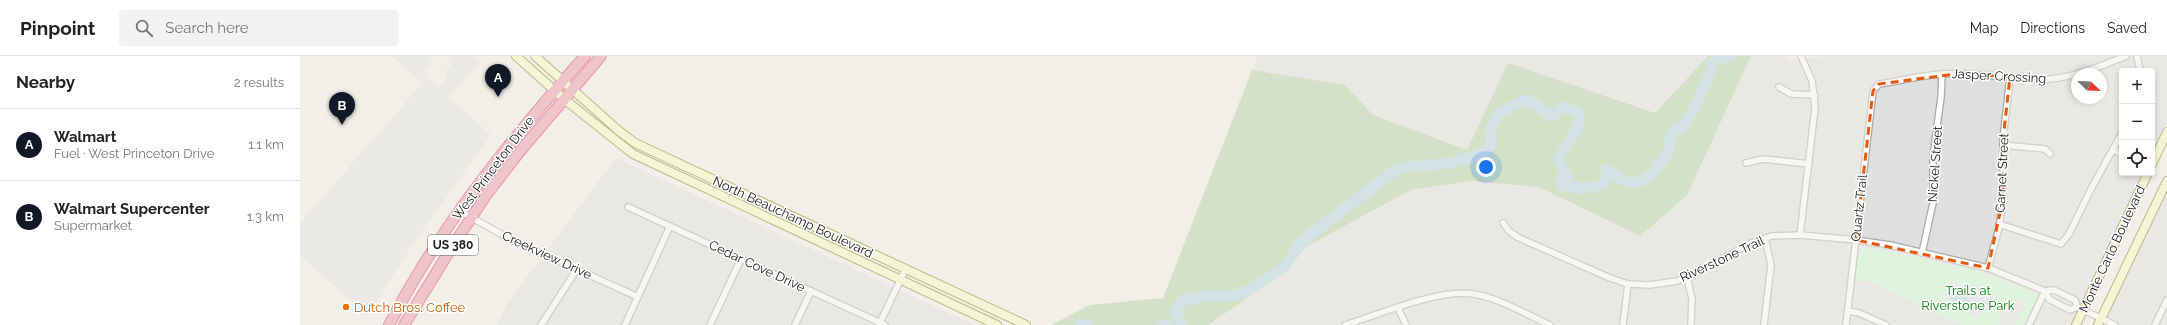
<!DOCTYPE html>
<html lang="en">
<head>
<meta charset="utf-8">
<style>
	body { margin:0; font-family:Raleway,sans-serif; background:#f2f2f2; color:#222 }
	.controls { position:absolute; right:12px; top:12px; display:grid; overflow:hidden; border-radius:4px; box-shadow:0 2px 6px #0003 }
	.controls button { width:36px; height:36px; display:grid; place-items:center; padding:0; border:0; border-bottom:1px solid #e0e0e0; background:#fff; color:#222; font:20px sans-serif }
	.compass { position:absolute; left:1771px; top:12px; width:36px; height:36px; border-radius:50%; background:#fff; box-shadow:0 2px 6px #0003; rotate:113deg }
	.you { position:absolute; left:1186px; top:111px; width:14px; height:14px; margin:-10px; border:3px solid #fff; border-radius:50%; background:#1a73e8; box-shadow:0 0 0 6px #1a73e833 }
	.badge { display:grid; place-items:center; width:26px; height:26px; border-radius:50%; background:#111827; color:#fff; font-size:13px; font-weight:700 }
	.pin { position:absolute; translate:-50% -33px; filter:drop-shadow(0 1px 2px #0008) }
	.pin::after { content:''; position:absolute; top:21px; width:14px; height:12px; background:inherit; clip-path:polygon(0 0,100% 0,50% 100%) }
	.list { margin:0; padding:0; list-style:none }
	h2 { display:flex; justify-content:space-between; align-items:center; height:52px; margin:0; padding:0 16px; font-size:17px }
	h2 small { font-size:13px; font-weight:400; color:#767676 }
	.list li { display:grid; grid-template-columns:26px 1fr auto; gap:12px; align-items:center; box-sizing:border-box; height:72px; padding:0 16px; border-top:1px solid #e0e0e0 }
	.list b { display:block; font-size:15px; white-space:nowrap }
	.list p { margin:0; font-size:13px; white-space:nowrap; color:#767676 }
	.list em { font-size:13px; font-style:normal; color:#767676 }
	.icon { flex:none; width:22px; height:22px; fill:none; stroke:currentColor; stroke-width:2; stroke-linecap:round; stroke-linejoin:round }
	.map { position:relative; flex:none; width:1867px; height:269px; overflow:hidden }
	header { display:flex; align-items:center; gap:24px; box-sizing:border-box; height:56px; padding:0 20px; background:#fff; border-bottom:1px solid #e0e0e0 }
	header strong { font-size:19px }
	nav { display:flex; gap:22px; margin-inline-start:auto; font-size:14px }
	.search { width:280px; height:36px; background:#f2f2f2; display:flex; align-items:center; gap:10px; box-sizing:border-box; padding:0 14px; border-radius:4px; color:#767676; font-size:15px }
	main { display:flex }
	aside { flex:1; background:#fff }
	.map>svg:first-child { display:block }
	.residential { fill:#e0dfdf; fill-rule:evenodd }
	.forest { fill:#add19e }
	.park { fill:#c8facc }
	.parking { fill:#e2e2e2 }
	.plaza { fill:#dddde8 }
	.water { fill:#aad3df }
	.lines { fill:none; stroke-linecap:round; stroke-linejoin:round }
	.river { stroke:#aad3df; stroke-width:11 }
	.street-casing { stroke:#a9a9a9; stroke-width:8 }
	.secondary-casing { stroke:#707d05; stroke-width:10 }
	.highway-casing { stroke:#dc2a67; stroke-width:12 }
	.street { stroke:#fff; stroke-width:5.5 }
	.secondary { stroke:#f7fabf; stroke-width:8 }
	.highway { stroke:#e892a2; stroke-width:10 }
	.marked { fill:none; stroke:#e8590c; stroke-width:3; stroke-dasharray:8 5; stroke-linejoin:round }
	.food-dot { fill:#e8710a; stroke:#fff; stroke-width:1.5 }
	.labels { text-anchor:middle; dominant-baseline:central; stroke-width:3; stroke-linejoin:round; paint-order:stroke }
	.shield { fill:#fff; stroke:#646464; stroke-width:1 }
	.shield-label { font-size:12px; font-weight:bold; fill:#222 }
	.street-label { font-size:13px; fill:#222; stroke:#fff }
	.park-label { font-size:13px; fill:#0c8416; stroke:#fff }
	.food-label { font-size:13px; fill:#c56008; stroke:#fff; text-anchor:start }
</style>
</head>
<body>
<header>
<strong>Pinpoint</strong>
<div class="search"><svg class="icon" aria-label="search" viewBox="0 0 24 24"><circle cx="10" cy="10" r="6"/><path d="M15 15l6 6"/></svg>Search here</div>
<nav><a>Map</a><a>Directions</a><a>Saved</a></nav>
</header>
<main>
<aside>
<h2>Nearby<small>2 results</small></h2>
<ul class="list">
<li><span class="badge">A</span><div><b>Walmart</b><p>Fuel · West Princeton Drive</p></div><em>1.1 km</em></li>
<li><span class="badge">B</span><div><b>Walmart Supercenter</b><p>Supermarket</p></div><em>1.3 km</em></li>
</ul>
</aside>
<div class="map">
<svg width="1867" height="269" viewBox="0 0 1867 269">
	<rect width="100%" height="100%" fill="#f2efe9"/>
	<g class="residential">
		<path d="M957,0H1483L1489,4L1531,0H1867V66L1852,98V15H1822V117H1843L1772,269H908L982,218L1006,191L1111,134L1170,125L1237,130L952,14ZM1777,18H1801V42H1777Z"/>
		<polygon points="316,102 674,269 197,269 208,246"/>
		<polygon points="1867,134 1867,269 1803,269"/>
	</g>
	<polygon class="forest" points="1408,0 1451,0 1387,139 1340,180 1239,131 1170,125 1111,134 1006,191 982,218 908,269 751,269 790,249 863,242 952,14 1045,29 1073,59 1167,94 1208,7 1355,57"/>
	<path class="park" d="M1559,191C1586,194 1611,200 1638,206C1673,214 1708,221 1739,240L1725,269H1662L1571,226L1555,224Z"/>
	<g class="parking">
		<polygon points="91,0 128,0 133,5 125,14 129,18 122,26"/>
		<polygon points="152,0 173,0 180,6 149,41 191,79 112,189 69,260 0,200 0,167 127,22 138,31 146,23 144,21 147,18 145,16 153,7 149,3"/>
		<polygon points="1720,243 1724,255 1717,258 1720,262 1715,269 1697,269 1701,259 1707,250"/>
	</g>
	<polygon class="plaza" points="1658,225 1664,234 1672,235 1680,233 1688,239 1697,241 1699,248 1690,252 1683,251 1679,259 1681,262 1679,260 1674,261 1664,253 1649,248 1643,239 1648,228"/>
	<path class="water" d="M1655,231C1663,234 1669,247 1679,251L1676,256L1664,246L1650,244L1648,236L1650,232Z"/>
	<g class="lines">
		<g class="river">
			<polyline points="779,269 788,269"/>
			<polyline points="863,269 868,269"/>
			<path d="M882,269L875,254L883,244L908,240H934L947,235L984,211L999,189L1015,175L1098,112L1150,107L1172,101L1186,94L1192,89L1190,74L1199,57L1224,44C1237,46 1241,56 1252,60L1262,51L1278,56L1280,63L1278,71L1258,103L1267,121L1262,123L1263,130H1276L1282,133L1304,128L1307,122L1306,113C1312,116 1317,122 1324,125C1345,134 1362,108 1369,92C1371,84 1369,78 1375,72H1381C1390,64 1410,20 1412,8L1419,3L1431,0"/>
		</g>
		<defs>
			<g id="street">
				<polyline points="1837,0 1840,15"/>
				<polyline points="1479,31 1491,38 1515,39"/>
				<polyline points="1703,89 1745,93 1750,98"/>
				<polyline points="1814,94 1822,98"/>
				<polyline points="1446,107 1463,103 1509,108"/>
				<polyline points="328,151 585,269"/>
				<polyline points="158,154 210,183 338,241"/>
				<polyline points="1203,167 1209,175 1217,181 1310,222 1328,228 1350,229 1377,225 1402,214 1451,187 1472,180 1500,179 1556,184 1590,189 1688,212 1745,235 1754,234 1775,244 1777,251"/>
				<polyline points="1699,168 1761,188 1769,178 1791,133 1822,77"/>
				<polyline points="1500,179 1515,52 1512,25 1501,0"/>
				<polyline points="1622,197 1633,147 1633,101 1641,41 1642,18"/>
				<polyline points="1688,212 1699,172 1703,143 1703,83 1710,21"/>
				<polyline points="1387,221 1392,243 1391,269"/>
				<polyline points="1745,235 1749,243 1770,254 1777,251 1815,269"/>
				<polyline points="1098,252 1106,269"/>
				<polyline points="1548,255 1559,257 1586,269"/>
				<polyline points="241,269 277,213"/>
				<polyline points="325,269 370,170"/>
				<polyline points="410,269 441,203"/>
				<polyline points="495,269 511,235"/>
				<polyline points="579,269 605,214"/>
				<path d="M1045,269C1080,258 1138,233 1173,238C1200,242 1225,258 1250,269"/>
				<polyline points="1323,269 1328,228"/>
				<polyline points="1464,269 1471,209 1465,182"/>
				<path d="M1546,269L1573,35L1579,28C1600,25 1622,19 1643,18C1679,15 1714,25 1750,23C1776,21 1801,10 1826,0"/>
				<polyline points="1729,269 1745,235"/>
				<polyline points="1855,269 1867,244"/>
			</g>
			<g id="secondary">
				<polyline points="216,0 264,43 333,98 697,269"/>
				<polyline points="235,0 319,75 335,87 726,269"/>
				<polyline points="1852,108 1867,76"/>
				<polyline points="1776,269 1848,117"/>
				<polyline points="1798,269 1867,125"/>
			</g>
			<g id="highway">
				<path d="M89,269C140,170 211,83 285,0"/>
				<polyline points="104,269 152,191 187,138 221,94 301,0"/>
			</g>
		</defs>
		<use href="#street" class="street-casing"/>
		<use href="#secondary" class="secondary-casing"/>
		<use href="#highway" class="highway-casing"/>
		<use href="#street" class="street"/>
		<use href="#secondary" class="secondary"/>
		<use href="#highway" class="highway"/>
	</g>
	<path d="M0 0H1867V269H0ZM1663,17L1710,21L1703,83V143L1688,212L1556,184L1573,35L1579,28Z" fill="#f2efe9" fill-opacity=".55" fill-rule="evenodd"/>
	<path class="marked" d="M1663,17L1710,21L1703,83V143L1688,212L1556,184L1573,35L1579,28Z"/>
	<circle class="food-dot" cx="46" cy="251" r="4"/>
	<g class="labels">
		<rect class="shield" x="128" y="179" width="50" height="20" rx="3"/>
		<g class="shield-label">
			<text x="153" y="189">US 380</text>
		</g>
		<g class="street-label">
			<text transform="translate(1699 20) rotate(3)">Jasper Crossing</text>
			<text transform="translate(1635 108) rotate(-86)">Nickel Street</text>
			<text transform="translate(193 112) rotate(-53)">West Princeton Drive</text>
			<text transform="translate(1702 117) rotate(-87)">Garnet Street</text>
			<text transform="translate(1559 152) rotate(-84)">Quartz Trail</text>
			<text transform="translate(493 161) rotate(25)">North Beauchamp Boulevard</text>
			<text transform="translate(1812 193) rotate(-65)">Monte Carlo Boulevard</text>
			<text transform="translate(247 199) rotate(25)">Creekview Drive</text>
			<text transform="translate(1422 203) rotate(-25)">Riverstone Trail</text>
			<text transform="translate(457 210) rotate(25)">Cedar Cove Drive</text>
		</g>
		<g class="park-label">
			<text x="1668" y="234">Trails at<tspan x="1668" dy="15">Riverstone Park</tspan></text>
		</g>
		<g class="food-label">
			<text x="54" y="251">Dutch Bros. Coffee</text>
		</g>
	</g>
</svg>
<div class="controls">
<button>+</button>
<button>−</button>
<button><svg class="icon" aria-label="locate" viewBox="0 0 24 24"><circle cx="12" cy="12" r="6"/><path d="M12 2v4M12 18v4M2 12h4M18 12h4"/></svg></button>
</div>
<svg class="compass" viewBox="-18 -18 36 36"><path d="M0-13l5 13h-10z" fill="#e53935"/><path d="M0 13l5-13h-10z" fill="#767676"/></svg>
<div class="you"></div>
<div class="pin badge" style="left:198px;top:41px">A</div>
<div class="pin badge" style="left:42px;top:69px">B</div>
</div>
</main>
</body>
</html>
